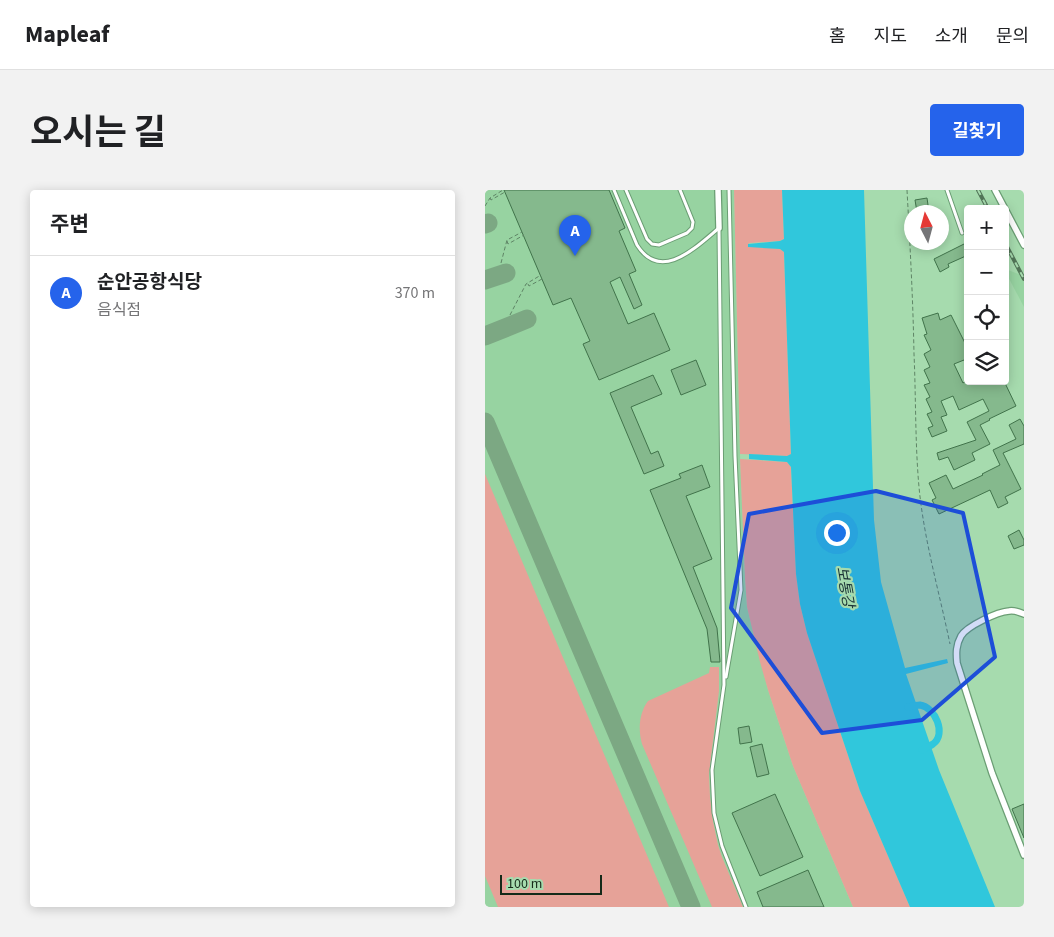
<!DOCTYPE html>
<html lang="ko">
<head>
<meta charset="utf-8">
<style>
	body { margin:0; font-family:"Source Sans 3","Noto Sans KR",sans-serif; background:#f2f2f2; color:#202124 }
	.controls { position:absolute; right:15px; top:15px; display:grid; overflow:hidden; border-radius:5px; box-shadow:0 2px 12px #0003 }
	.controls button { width:45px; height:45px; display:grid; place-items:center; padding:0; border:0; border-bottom:1px solid #e0e0e0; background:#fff; color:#202124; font:25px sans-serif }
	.compass { position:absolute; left:419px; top:15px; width:45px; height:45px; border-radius:50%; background:#fff; box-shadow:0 2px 12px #0003; rotate:354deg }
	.scale { position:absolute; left:15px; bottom:12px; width:102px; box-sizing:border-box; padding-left:5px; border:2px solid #152a19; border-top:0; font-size:14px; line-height:18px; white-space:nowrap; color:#152a19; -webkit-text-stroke:4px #a6dbae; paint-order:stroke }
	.you { position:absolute; left:351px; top:342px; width:18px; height:18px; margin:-12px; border:4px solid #fff; border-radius:50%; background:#1a73e8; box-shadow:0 0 0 8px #1a73e833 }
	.badge { display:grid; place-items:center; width:32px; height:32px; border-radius:50%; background:#2563eb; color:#fff; font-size:16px; font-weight:700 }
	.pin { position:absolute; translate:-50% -41px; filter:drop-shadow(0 1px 2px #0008) }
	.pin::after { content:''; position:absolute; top:26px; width:18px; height:15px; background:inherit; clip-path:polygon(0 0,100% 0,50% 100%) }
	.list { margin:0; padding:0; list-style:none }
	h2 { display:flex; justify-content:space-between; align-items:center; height:65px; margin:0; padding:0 20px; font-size:21px }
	h2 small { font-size:16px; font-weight:400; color:#757577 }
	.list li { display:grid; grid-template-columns:32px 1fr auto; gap:15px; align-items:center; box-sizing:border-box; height:75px; padding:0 20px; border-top:1px solid #e0e0e0 }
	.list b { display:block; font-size:19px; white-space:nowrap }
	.list p { margin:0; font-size:16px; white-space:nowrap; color:#757577 }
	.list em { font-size:16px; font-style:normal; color:#757577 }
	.icon { flex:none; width:28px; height:28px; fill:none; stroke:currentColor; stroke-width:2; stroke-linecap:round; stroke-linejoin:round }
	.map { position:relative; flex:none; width:539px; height:717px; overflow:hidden; border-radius:5px }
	header { display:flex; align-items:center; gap:30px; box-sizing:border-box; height:70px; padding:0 25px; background:#fff; border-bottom:1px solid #e0e0e0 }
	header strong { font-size:24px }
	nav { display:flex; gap:28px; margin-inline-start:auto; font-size:18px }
	.intro { display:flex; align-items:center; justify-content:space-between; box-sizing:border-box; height:120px; padding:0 30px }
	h1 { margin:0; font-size:35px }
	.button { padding:12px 22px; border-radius:5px; background:#2563eb; color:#fff; font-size:18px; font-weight:700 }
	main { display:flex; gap:30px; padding:0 30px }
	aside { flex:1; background:#fff; border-radius:5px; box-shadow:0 2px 12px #0003 }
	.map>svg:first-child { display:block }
	.built { fill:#97d3a1 }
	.green { fill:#e6a298 }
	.water { fill:#30c7dc }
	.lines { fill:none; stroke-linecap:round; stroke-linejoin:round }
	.canal { stroke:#30c7dc; stroke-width:7 }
	.taxiway { stroke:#7ca883; stroke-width:19 }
	.building { fill:#85b98d; stroke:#41734b }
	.service-casing { stroke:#6b9e74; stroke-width:5 }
	.minor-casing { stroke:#6b9e74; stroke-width:8 }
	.path { stroke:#5f8566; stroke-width:1; stroke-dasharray:4 2.5; stroke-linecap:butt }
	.service { stroke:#fff; stroke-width:3 }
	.minor { stroke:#fff; stroke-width:5.5 }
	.rail-casing { stroke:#527558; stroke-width:4 }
	.rail { stroke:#a6dbae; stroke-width:2; stroke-dasharray:5.5; stroke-linecap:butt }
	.marked { fill:#1d4ed8; fill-opacity:0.2; stroke:#1d4ed8; stroke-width:4; stroke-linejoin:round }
	.labels { text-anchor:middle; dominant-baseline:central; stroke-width:4.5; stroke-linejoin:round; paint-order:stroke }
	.water-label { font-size:15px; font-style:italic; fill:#1b3337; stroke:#a6dbae }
</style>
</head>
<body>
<header>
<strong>Mapleaf</strong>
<nav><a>홈</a><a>지도</a><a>소개</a><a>문의</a></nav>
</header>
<div class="intro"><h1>오시는 길</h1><a class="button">길찾기</a></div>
<main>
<aside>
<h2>주변<small></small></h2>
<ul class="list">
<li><span class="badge">A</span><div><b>순안공항식당</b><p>음식점</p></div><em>370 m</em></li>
</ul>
</aside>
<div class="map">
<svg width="539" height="717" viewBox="0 0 539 717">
	<rect width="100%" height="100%" fill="#a6dbae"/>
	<g class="built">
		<polygon points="0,0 249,0 255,264 260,388 262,417 283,500 308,576 368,717 0,717"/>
		<polygon points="520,79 539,86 539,117 520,81"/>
	</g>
	<g class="green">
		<polygon points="249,0 297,0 299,49 295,51 264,53 263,56 295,59 299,62 306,264 303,266 255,264"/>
		<polygon points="255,269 302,272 306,277 311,384 315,414 322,443 375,601 425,717 368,717 308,576 283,500 275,472 262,417 260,388"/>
		<polygon points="0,284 184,717 13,717 0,686"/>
		<path d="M225,477H234V501L224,584L225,607L228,631L233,655L237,667L258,717H227L157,554C153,540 154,523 163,511L224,483Z"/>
	</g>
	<polygon class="water" points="297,0 379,0 389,330 396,392 420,478 462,469 463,473 421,484 454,580 510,717 425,717 375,601 322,443 315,414 311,384 306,277 302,272 264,269 264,264 302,266 306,264 299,62 295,59 263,57 263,54 295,51 299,49"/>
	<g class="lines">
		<path class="canal" d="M423,517C427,516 431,515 435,515C450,517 462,544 448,554C445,556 441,558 437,560"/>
		<g class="taxiway">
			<polyline points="0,34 3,33"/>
			<polyline points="0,90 21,83"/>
			<polyline points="0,146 42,129"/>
			<polyline points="0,232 206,717"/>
		</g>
	</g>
	<g class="building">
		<polygon points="19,0 124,0 140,38 134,41 151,81 144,84 157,115 149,119 135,87 125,92 143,134 169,123 185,160 114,190 98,154 105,151 86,108 68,115"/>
		<polygon points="442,8 444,22 432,22 430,10"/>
		<polygon points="483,52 483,65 463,74 464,77 455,82 449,69"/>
		<polygon points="453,123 455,130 466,125 483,159 483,178 479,170 469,174 478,193 481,191 519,191 531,216 504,229 505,230 495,235 505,254 487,263 490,270 469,280 463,267 454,270 452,263 491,250 482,232 504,221 498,209 474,220 468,206 456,211 462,225 456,227 462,241 447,247 443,238 448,236 442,224 447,222 441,209 445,207 439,195 445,193 439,180 445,177 439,164 446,160 439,145 442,144 437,128"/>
		<polygon points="211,170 221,195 196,205 186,180"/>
		<polygon points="168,185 177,204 146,217 166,264 173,261 179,276 159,284 125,203"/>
		<polygon points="535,229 539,236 539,254 518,263 536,299 520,307 523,313 513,318 505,300 454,324 447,310 451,308 444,293 461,285 468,299 498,285 497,284 515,275 508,260 531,249 524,235"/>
		<polygon points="217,275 225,297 201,306 227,369 208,377 232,438 235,472 226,472 222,439 165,300 196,288 194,284"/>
		<polygon points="534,340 539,350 539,355 529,359 523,346"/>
		<polygon points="264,536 267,552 255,554 253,538"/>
		<polygon points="277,554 284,584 272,587 265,557"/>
		<polygon points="290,604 318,667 275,686 247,623"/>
		<polygon points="539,614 539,648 527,619"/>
		<polygon points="323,680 339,717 278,717 272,702"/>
	</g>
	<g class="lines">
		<defs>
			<g id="service">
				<path d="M129,0L152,55C176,93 211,57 234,38"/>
				<polyline points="141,0 162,49 167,54 174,55 202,43 207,38 208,32 195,0"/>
				<polyline points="462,0 477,43"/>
				<polyline points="234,39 239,495 227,580 229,623 237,656 261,717"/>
				<polyline points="241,487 256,400 250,266 244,0"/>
			</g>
			<g id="minor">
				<polyline points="233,0 234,38"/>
				<polyline points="510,0 539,55"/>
				<path d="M539,424C534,422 530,420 524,421C512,422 482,436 476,446C471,455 471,463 472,473L507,583L539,665"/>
			</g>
		</defs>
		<use href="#service" class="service-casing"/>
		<use href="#minor" class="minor-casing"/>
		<g class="path">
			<path d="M422,0C425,55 428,109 429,164C431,208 430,253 434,297C439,350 454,401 465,454"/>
			<polyline points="5,8 6,10 20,2"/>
			<polyline points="0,16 5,8 18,0"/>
			<polyline points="22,51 23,54 39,45"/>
			<polyline points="16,73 22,50 37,42"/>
			<polyline points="43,94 44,96 57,89"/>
			<polyline points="25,125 41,94 56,85"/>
		</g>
		<use href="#service" class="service"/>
		<use href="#minor" class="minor"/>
		<defs>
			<g id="rail">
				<polyline points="493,0 503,19"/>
				<polyline points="520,53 539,89"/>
			</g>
		</defs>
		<use href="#rail" class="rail-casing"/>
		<use href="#rail" class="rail"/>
	</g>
	<path class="marked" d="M391,301L478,323L510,467L437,530L337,543L246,418L264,324Z"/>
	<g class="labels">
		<g class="water-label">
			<text transform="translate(360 397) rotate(80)">보통강</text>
		</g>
	</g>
</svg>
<div class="controls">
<button>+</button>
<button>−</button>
<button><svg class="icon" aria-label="locate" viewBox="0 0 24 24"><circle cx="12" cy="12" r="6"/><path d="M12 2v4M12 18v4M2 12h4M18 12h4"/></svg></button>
<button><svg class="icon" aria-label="layers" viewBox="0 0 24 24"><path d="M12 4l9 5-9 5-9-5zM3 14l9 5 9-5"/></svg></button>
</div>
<svg class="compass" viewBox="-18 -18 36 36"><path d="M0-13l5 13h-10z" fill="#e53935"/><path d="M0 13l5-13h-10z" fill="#757577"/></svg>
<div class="scale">100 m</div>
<div class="you"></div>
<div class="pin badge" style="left:90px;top:66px">A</div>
</div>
</main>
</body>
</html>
